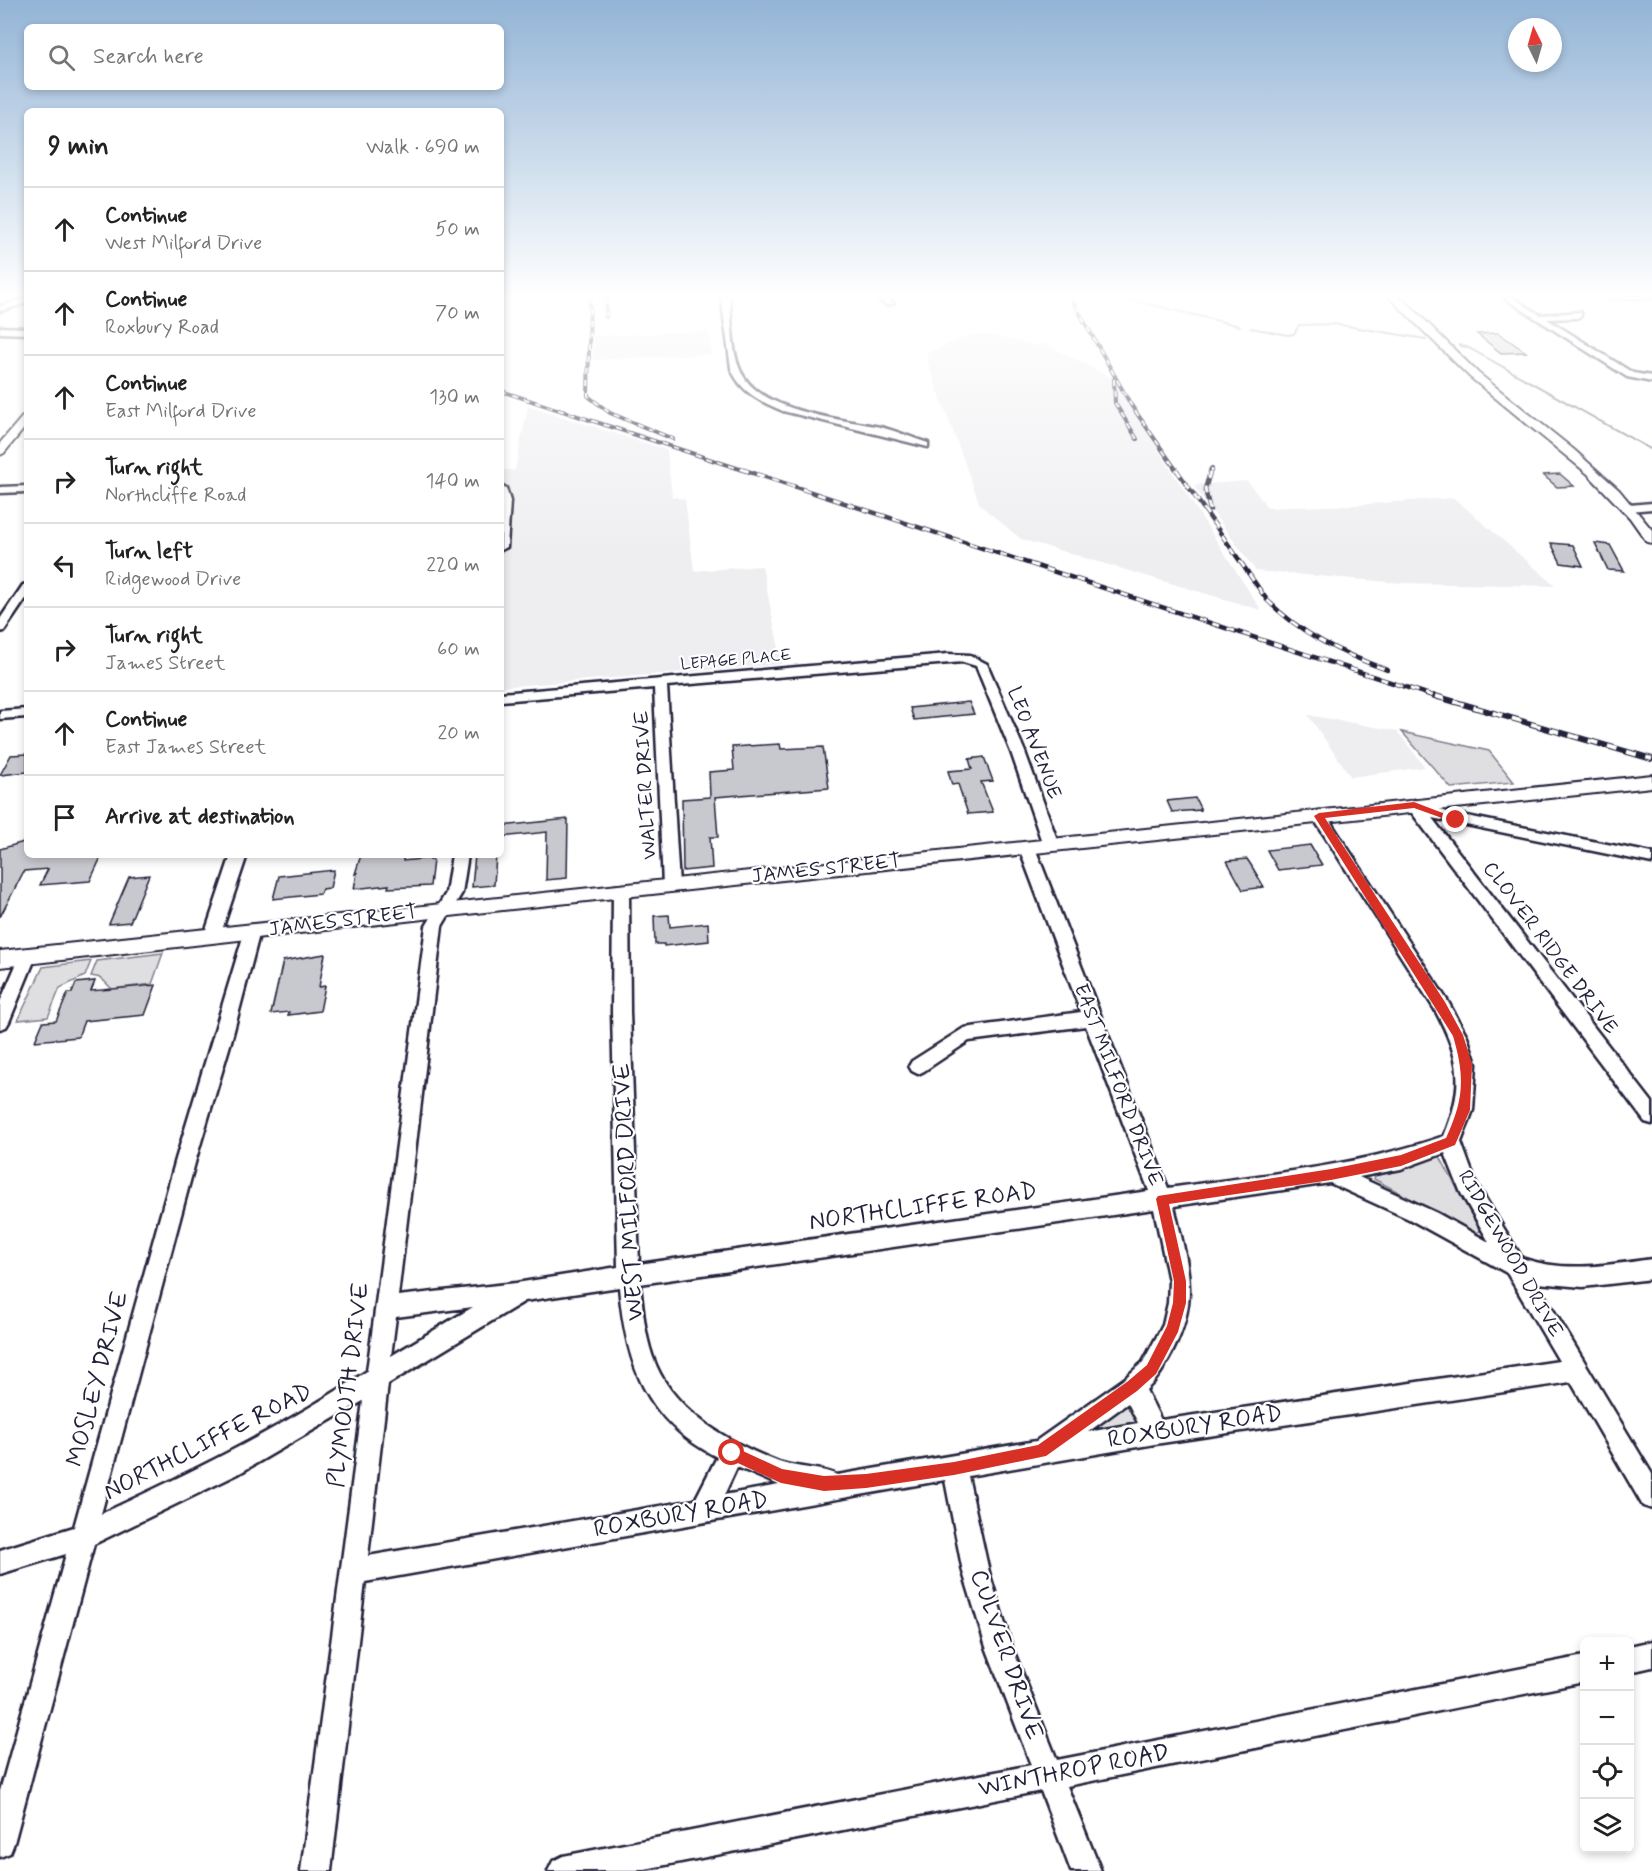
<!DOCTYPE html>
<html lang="en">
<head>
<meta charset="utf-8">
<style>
	body { margin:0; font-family:Mynerve,sans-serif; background:#f6f6f6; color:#222 }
	.controls { position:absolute; right:18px; bottom:18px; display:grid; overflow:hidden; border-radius:9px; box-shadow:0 3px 9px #0003 }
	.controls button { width:54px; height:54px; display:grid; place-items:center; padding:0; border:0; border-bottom:2px solid #e0e0e0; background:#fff; color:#222; font:30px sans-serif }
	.compass { position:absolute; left:1508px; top:18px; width:54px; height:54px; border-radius:50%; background:#fff; box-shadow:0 3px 9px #0003; rotate:355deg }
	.stop { position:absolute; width:18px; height:18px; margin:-14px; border:4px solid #d93025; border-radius:50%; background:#fff }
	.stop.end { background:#d93025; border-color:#fff; box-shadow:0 2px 6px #0008 }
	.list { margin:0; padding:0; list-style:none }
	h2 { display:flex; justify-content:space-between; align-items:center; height:78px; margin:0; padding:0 24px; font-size:26px }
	h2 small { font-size:20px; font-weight:400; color:#767676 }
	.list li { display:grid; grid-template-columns:39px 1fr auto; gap:18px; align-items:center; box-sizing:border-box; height:84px; padding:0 24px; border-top:2px solid #e0e0e0 }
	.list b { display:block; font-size:22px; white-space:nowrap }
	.list p { margin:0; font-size:20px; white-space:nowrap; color:#767676 }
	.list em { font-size:20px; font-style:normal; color:#767676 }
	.icon { flex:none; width:33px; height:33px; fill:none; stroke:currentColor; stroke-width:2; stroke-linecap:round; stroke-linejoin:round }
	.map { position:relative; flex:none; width:1652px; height:1871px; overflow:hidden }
	.search { position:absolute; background:#fff; box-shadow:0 3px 9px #0003; left:24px; top:24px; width:480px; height:66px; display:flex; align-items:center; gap:15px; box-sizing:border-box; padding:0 21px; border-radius:9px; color:#767676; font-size:22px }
	.panel { position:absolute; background:#fff; box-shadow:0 3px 9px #0003; left:24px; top:108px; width:480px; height:750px; border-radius:9px }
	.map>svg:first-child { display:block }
	.built { fill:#eeeef1 }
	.green { fill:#dfdfe2; stroke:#80808e; stroke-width:1.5 }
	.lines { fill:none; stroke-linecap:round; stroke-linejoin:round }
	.stream { stroke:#7a7a88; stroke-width:2 }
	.building { fill:#c8c8cf; stroke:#22223b; stroke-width:1.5 }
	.minor-casing { stroke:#22223b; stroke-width:5 }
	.major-casing { stroke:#22223b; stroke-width:4 }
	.minor { fill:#fff; fill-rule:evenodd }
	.major { fill:#fff; fill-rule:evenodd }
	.rail-far2-casing { stroke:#22223b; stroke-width:4 }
	.rail-far1-casing { stroke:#22223b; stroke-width:4.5 }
	.rail-casing { stroke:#22223b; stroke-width:6 }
	.rail-far2 { stroke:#fff; stroke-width:2; stroke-dasharray:6; stroke-linecap:butt }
	.rail-far1 { stroke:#fff; stroke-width:3; stroke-dasharray:8; stroke-linecap:butt }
	.rail { stroke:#fff; stroke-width:4; stroke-dasharray:10; stroke-linecap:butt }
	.route { fill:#d93025 }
	.labels { text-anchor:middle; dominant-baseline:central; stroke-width:4.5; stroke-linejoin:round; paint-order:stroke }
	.far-street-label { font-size:16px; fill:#22223b; stroke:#fff }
	.street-label { font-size:20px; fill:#22223b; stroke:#fff }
	.near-street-label { font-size:24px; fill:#22223b; stroke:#fff }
</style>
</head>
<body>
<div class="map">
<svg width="1652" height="1871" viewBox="0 0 1652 1871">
	<rect width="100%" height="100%" fill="#fff"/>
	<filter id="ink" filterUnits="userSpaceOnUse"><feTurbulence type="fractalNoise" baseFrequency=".0167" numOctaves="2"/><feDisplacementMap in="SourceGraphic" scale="12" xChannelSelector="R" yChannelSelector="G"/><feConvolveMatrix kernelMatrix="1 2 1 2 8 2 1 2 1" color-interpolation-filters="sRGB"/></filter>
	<g filter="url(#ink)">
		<g class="built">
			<polygon points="709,331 712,354 593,360 593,336"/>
			<polygon points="970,335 990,335 1032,345 1046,344 1112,378 1261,610 1021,539 980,505 928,363 927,353"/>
			<polygon points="528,406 667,450 672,497 685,499 694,571 762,566 782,664 501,687 501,470 515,470"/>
			<polygon points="1247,481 1268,508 1355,505 1454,498 1556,586 1402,583 1256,571 1193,485"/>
			<polygon points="1308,715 1397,731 1425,767 1351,777"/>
		</g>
		<g class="green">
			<polygon points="1402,732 1489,751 1514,782 1451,788"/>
			<polygon points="163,953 152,984 112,989 101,978 91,976 97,961"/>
			<polygon points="91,961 85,976 60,988 48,1017 18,1020 43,967"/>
			<polygon points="1438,1153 1480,1231 1475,1233 1374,1179 1375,1174"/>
			<polygon points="1127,1402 1138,1424 1091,1429"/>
		</g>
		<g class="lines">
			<g class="stream">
				<polyline points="1114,296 1240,326"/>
				<polyline points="1251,328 1288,335 1294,334 1299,325 1334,324 1426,339"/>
				<polyline points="1459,345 1469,348 1652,450"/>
			</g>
		</g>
		<g class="building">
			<polygon points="1498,333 1526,352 1501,353 1477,334"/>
			<polygon points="1560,474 1574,486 1557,487 1543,475"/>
			<polygon points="1551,543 1573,545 1583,566 1561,563"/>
			<polygon points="1595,543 1610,545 1624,571 1608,570"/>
			<polygon points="969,702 974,714 914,720 910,708"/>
			<polygon points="780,744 781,749 823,747 829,788 715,797 718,837 710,837 712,868 683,871 682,799 710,797 709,772 734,770 732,747"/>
			<polygon points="27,754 27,772 0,775 11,755"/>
			<polygon points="984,757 993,781 981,782 993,812 968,814 958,784 952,785 948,771 972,769 969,759"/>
			<polygon points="1195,798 1201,810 1172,812 1167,801"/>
			<polygon points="568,819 567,878 546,880 547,832 501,837 501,826"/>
			<polygon points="27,841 27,855 102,855 90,881 40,885 48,869 24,871 0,917 0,849"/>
			<polygon points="1310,845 1322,865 1278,870 1267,850"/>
			<polygon points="361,855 404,855 403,861 431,858 430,860 433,860 430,886 388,888 389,885 354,889 357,873 355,874"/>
			<polygon points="475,855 496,855 494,885 472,887"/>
			<polygon points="1247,859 1251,865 1264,887 1243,890 1227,861"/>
			<polygon points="334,870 330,888 322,889 320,894 273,899 279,876"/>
			<polygon points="149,875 130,922 109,924 129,877"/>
			<polygon points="669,915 670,927 708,923 709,941 664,946 664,944 655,944 654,916"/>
			<polygon points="325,954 319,987 325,986 320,1011 288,1015 289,1012 271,1014 283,961"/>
			<polygon points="95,981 91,991 156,985 145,1015 84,1021 78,1037 35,1041 43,1022 56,1021 68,993 72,993 76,983"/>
		</g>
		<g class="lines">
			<defs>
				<g id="minor">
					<path d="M721,296H729C733,321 730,356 744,377C767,413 842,419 880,427C897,431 912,438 928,443V447L783,411C761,402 740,392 731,368Z"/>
					<polygon points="872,296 881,296 894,303 887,305"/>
					<polygon points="1501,296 1510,296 1540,315 1581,312 1581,316 1577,318 1547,319 1633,373 1652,376 1652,382 1627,377"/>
					<polygon points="1606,296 1652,296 1652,298 1610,298"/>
					<polygon points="27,298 27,303 0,311 0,306"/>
					<polygon points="0,327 27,328 27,334 0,333"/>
					<polygon points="501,485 506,488 510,501 507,547 501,550"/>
					<polygon points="27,486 27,492 0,493 0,487"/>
					<polygon points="1652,503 1652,509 1629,511 1624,508 1629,505"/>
					<polygon points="27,584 27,597 4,631 0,632 0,619 23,585"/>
					<polygon points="948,654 970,655 987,664 1025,752 1059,845 1056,849 1046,849 1043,845 1011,752 976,666 963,662 667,686 679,885 677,889 665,889 663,885 654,688 501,701 501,693"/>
					<polygon points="27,709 27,717 0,719 0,711"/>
					<polygon points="1414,800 1447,812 1652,853 1652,863 1432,818 1652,1102 1652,1124 1645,1122 1409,809 1407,805"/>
					<path d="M1319,811L1324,812L1447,1000L1467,1036L1476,1064L1473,1110L1461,1142L1476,1183L1522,1258C1564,1273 1609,1265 1652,1259V1279L1583,1287L1537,1283L1652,1474V1509L1643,1506L1571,1382L1155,1444L968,1476L989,1572L1012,1647L1057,1760L1584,1656V1682L1067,1786L1101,1871H1071L1041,1791L635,1871H548L553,1861L563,1856L1031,1765L986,1647L963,1572L945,1480L365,1582L331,1871H301L363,1401L238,1474L94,1544L14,1843L10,1853L0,1857V1791L66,1554L0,1574V1550L74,1527L176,1159L246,927L252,925L258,927L260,931L232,1038L196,1159L101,1514C194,1471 282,1428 367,1371L426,926L446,893L452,855H468L462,893L442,926L398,1296L516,1283L618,1267L612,1012L613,890L615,886H627L629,890L630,1012L639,1264L1149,1191L1086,1026L969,1041L924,1071L918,1074L912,1071L909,1066L912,1061L964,1028L1081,1012L1019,848L1022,844H1032L1035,848L1168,1188C1260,1175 1355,1167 1444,1136C1465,1085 1461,1058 1435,1010L1312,816ZM1445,1153L1461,1193L1489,1242L1437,1213L1359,1177L1401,1169ZM1330,1183L1409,1219L1507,1273L1559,1361L1161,1420L1146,1390C1158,1379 1164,1368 1172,1353C1201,1296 1187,1264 1174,1206ZM1154,1209L1169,1281L1168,1303L1163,1325L1143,1362L1124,1379L1036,1441L837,1475C824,1468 797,1468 779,1462C732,1444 677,1414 656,1365C645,1340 643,1311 640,1284ZM619,1287C626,1364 645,1420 717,1457L695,1500L368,1556L388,1384L525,1301ZM473,1307L391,1356L396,1317ZM1128,1403L1138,1423L1088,1432ZM737,1467L779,1485L724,1495Z"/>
					<polygon points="231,855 247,855 220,936 218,940 212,942 206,940 204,936"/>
					<polygon points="28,950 34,951 36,956 9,1022 6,1027 0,1029 0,1002 20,956 22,951"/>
					<polygon points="1652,1641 1652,1667 1630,1672 1630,1646"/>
				</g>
				<g id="major">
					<polygon points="1388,296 1397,296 1407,303 1478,373 1573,449 1619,490 1652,530 1652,543 1647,542 1630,518 1588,474 1470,377"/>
					<polygon points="27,415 27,425 4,453 0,455 0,443 23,416"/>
					<polygon points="1652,775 1652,787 503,910 0,967 0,951"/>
				</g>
			</defs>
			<use href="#minor" class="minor-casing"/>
			<use href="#major" class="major-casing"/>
			<use href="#minor" class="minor"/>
			<use href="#major" class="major"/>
			<defs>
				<g id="rail-far2">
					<polyline points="590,296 588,396 610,413 673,439"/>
					<polyline points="1070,296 1131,405 1177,471"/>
					<polyline points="606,317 607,296"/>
					<polyline points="1114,379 1115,403 1137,439"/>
					<polyline points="501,391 746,471"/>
					<polyline points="1211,471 1212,468"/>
				</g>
				<g id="rail-far1">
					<polyline points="741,469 1439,698"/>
					<path d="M1176,469L1267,600C1302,635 1341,653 1387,670"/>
					<polyline points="1210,510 1205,489 1211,469"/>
				</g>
				<polyline id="rail" points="1435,696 1652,759"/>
			</defs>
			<use href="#rail-far2" class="rail-far2-casing"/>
			<use href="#rail-far1" class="rail-far1-casing"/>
			<use href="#rail" class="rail-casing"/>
			<use href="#rail-far2" class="rail-far2"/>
			<use href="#rail-far1" class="rail-far1"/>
			<use href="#rail" class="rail"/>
		</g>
	</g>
	<linearGradient id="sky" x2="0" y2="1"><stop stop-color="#93b4d6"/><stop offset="0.53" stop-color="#fff"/><stop offset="1" stop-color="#fff" stop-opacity="0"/></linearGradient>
	<rect width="1652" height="558" fill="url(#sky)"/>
	<path class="route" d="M1414,802L1461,820L1456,823L1414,808L1325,818L1445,1002L1463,1035L1472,1064L1470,1110L1455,1145L1401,1166L1331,1180L1169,1204L1186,1281V1303L1178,1332L1156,1374L1137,1391L1046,1456L954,1475L866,1488L824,1491L781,1483L727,1458L725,1453L727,1448L732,1446L782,1469L824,1476L866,1474L954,1462L1038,1445L1127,1382L1147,1365L1167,1326L1173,1303L1174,1281L1156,1199L1158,1196L1331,1169L1401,1155L1446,1138C1464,1099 1465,1077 1453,1036L1314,816L1319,813Z"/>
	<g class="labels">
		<g class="far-street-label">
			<text transform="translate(736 660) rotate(-5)">LEPAGE PLACE</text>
		</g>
		<g class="street-label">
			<text transform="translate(1034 743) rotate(69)">LEO AVENUE</text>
			<text transform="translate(646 785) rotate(-93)">WALTER DRIVE</text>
			<text transform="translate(826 869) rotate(-6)">JAMES STREET</text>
			<text transform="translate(343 921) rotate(-7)">JAMES STREET</text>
			<text transform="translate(1550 948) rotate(53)">CLOVER RIDGE DRIVE</text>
			<text transform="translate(1118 1085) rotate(69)">EAST MILFORD DRIVE</text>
			<text transform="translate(1510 1254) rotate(60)">RIDGEWOOD DRIVE</text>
		</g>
		<g class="near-street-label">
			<text transform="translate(629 1192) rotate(-93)">WEST MILFORD DRIVE</text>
			<text transform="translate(923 1207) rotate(-8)">NORTHCLIFFE ROAD</text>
			<text transform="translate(98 1379) rotate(-75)">MOSLEY DRIVE</text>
			<text transform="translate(349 1385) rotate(-83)">PLYMOUTH DRIVE</text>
			<text transform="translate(1195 1427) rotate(-9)">ROXBURY ROAD</text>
			<text transform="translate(208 1442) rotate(-27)">NORTHCLIFFE ROAD</text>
			<text transform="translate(681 1515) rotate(-10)">ROXBURY ROAD</text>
			<text transform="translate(1006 1655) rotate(71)">CULVER DRIVE</text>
			<text transform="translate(1074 1771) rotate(-11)">WINTHROP ROAD</text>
		</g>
	</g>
</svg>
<div class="controls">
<button>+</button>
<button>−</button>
<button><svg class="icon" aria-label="locate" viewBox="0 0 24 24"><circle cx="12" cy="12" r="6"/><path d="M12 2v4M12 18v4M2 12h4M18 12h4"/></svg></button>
<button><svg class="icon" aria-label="layers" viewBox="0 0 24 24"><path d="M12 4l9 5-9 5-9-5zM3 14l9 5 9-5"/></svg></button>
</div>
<svg class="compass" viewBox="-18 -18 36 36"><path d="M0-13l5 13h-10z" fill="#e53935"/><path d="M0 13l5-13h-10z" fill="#767676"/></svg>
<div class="stop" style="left:732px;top:1453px"></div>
<div class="stop end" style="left:1456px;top:820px"></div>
<div class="search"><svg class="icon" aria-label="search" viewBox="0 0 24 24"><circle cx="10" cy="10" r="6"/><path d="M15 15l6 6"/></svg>Search here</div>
<section class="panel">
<h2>9 min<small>Walk · 690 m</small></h2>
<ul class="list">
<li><svg class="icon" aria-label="ahead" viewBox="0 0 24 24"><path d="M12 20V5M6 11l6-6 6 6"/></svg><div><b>Continue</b><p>West Milford Drive</p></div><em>50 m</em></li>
<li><svg class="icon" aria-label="ahead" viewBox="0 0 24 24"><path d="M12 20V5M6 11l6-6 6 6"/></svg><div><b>Continue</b><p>Roxbury Road</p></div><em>70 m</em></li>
<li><svg class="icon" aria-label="ahead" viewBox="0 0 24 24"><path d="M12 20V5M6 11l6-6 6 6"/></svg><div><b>Continue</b><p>East Milford Drive</p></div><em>130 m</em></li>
<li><svg class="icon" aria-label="right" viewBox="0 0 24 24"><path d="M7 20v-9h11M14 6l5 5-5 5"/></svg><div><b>Turn right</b><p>Northcliffe Road</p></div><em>140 m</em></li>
<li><svg class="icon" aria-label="left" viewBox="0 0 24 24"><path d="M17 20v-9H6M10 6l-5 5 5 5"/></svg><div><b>Turn left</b><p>Ridgewood Drive</p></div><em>220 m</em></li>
<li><svg class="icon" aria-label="right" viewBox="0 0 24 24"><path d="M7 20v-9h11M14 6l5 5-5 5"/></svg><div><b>Turn right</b><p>James Street</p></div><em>60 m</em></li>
<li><svg class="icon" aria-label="ahead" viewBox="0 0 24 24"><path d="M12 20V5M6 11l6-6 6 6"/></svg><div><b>Continue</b><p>East James Street</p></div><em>20 m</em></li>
<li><svg class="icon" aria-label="arrive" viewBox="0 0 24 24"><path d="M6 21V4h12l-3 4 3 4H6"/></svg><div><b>Arrive at destination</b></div></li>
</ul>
</section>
</div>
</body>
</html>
